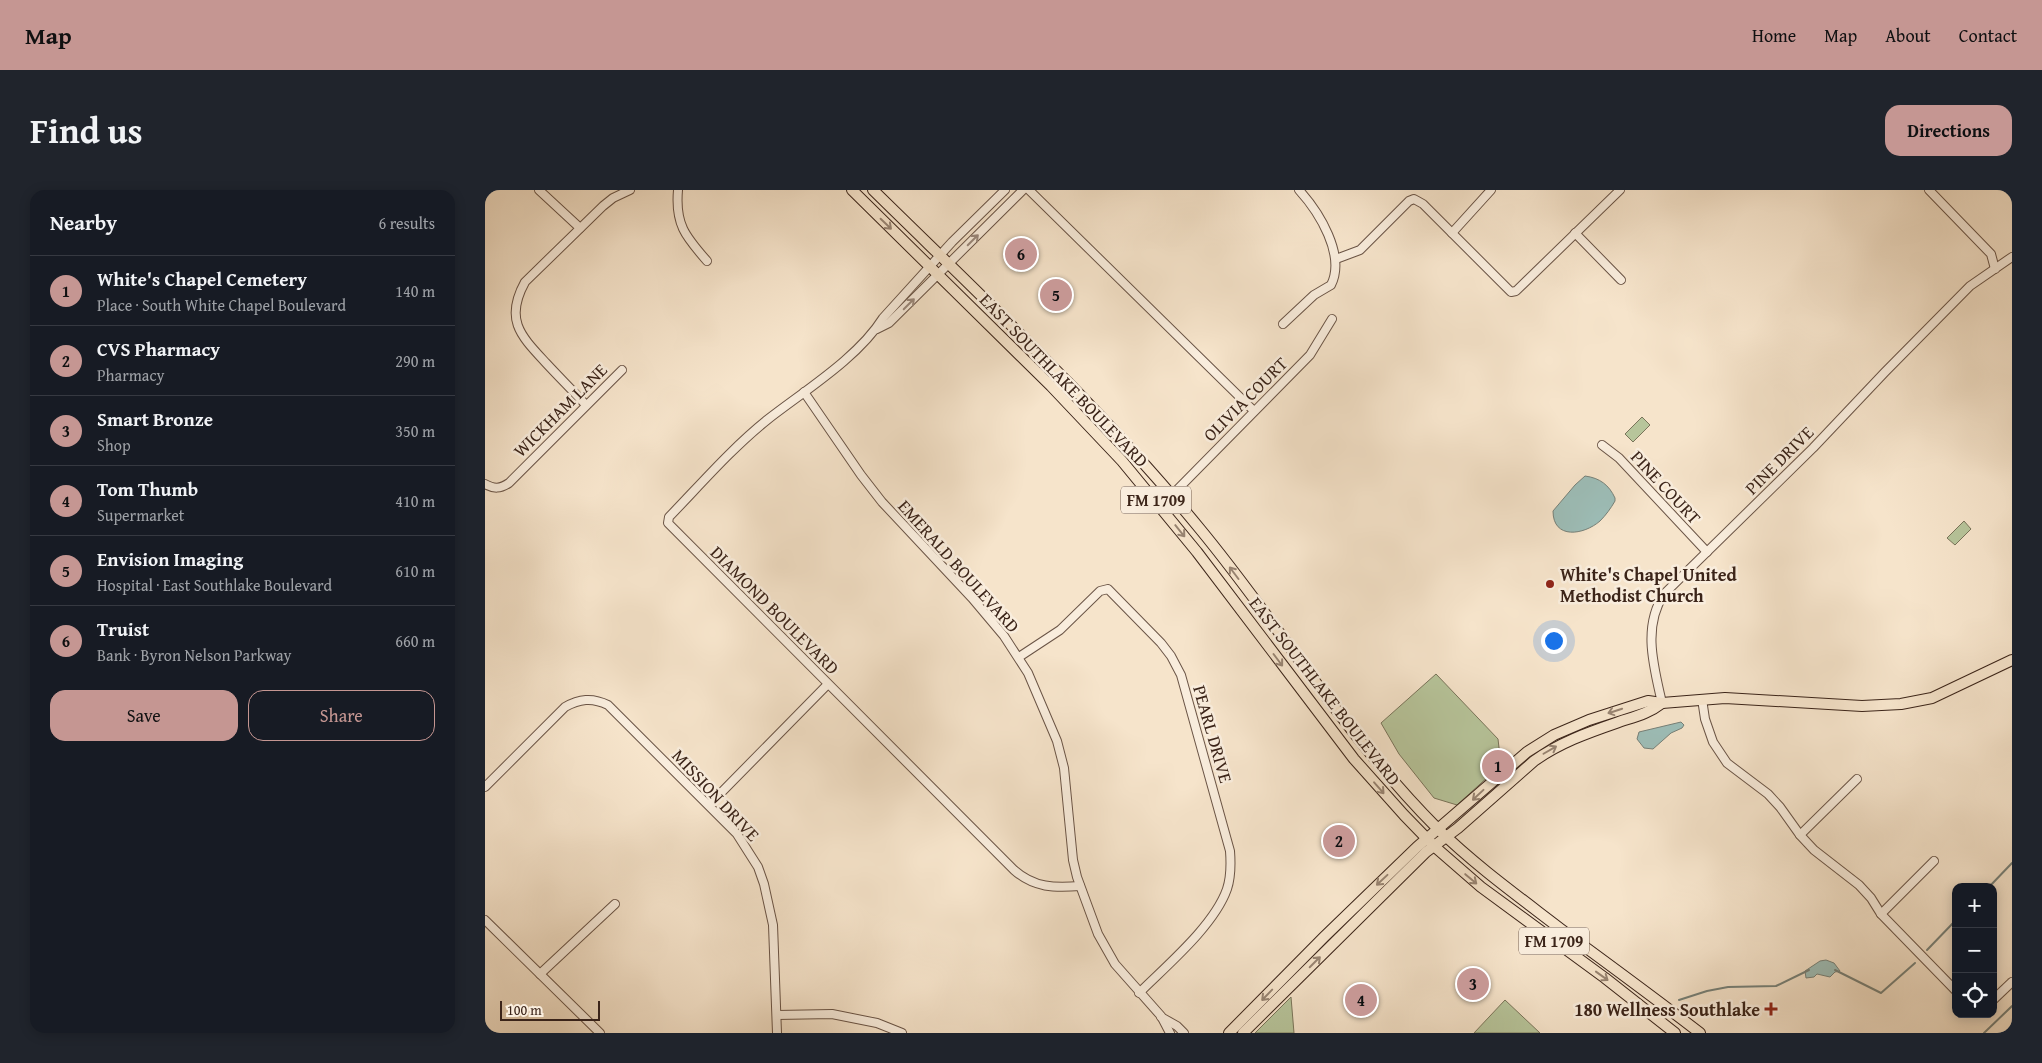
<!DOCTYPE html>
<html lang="en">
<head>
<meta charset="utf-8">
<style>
	body { margin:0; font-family:"Gentium Book Plus",serif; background:#20242c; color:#f1f3f6 }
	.controls { position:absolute; right:15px; bottom:15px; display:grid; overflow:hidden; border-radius:10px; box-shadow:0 2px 12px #0003 }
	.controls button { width:45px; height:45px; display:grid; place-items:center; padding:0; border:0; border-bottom:1px solid #363941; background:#171b24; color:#f1f3f6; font:25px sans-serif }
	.scale { position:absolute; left:15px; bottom:12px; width:100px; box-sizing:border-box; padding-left:5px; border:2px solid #3b2419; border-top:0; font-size:14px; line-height:18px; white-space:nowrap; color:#3b2419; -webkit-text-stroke:4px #f9eddd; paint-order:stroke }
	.you { position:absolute; left:1068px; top:450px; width:18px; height:18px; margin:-12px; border:4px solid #fff; border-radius:50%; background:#1a73e8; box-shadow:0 0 0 8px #1a73e833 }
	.badge { display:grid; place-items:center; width:32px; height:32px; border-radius:50%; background:#c59692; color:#111; font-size:16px; font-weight:700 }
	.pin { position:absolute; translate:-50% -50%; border:2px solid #fff; box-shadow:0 1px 5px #0006 }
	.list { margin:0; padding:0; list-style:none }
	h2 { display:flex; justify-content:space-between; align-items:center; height:65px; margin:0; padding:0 20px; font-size:21px }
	h2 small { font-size:16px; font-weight:400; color:#9ea1a6 }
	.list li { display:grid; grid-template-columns:32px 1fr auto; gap:15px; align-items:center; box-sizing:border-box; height:70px; padding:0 20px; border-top:1px solid #363941 }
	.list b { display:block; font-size:19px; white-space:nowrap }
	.list p { margin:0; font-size:16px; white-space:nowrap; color:#9ea1a6 }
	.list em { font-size:16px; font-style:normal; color:#9ea1a6 }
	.actions { display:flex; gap:10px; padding:15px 20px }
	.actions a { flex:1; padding:11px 0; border:1px solid #c59692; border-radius:15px; text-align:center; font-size:18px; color:#c59692 }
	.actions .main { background:#c59692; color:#111 }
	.icon { flex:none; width:28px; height:28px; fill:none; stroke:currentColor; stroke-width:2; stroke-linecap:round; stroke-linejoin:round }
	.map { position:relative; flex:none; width:1527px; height:843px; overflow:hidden; border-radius:15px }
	header { display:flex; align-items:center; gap:30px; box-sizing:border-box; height:70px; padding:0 25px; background:#c59692; color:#111 }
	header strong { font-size:24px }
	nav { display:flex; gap:28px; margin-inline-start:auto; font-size:18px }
	.intro { display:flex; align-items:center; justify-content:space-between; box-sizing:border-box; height:120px; padding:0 30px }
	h1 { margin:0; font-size:35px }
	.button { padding:12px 22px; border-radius:15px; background:#c59692; color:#111; font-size:18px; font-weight:700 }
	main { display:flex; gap:30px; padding:0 30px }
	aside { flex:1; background:#171b24; border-radius:15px; box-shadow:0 2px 12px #0003 }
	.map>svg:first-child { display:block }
	.green { fill:#b7c59b; stroke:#79745a }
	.water { fill:#9dbeb8; stroke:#768078 }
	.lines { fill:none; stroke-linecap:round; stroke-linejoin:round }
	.stream { stroke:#768078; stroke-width:2 }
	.minor-casing { stroke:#6a5446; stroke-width:10 }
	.major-casing { stroke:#3b2419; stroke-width:12 }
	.minor { stroke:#f9eddd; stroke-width:8 }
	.major { stroke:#f6e4cb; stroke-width:10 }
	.oneway { stroke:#988472 }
	.oneway2 { stroke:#9a887b }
	.poi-dot { fill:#8f2418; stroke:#f9eddd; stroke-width:2 }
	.labels { text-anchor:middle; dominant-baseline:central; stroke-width:5; stroke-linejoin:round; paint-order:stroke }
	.shield { fill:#f9eddd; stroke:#746054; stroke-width:1 }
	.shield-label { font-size:16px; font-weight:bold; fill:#3b2419 }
	.street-label { font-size:18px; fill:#3b2419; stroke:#f9eddd }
	.poi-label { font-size:18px; font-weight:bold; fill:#3b2419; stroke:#f9eddd; text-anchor:start }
</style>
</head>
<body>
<header>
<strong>Map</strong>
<nav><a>Home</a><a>Map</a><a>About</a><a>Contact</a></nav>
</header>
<div class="intro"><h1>Find us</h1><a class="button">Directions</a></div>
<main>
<aside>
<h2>Nearby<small>6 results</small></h2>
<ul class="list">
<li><span class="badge">1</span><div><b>White's Chapel Cemetery</b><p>Place · South White Chapel Boulevard</p></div><em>140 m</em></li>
<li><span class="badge">2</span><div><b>CVS Pharmacy</b><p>Pharmacy</p></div><em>290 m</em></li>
<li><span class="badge">3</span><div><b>Smart Bronze</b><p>Shop</p></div><em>350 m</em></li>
<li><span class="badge">4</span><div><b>Tom Thumb</b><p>Supermarket</p></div><em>410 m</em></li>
<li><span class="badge">5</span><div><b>Envision Imaging</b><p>Hospital · East Southlake Boulevard</p></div><em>610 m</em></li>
<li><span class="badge">6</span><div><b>Truist</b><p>Bank · Byron Nelson Parkway</p></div><em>660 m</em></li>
</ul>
<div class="actions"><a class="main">Save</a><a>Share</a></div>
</aside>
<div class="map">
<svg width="1527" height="843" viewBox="0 0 1527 843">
	<rect width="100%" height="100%" fill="#f6e4cb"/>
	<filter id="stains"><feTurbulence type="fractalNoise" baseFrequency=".004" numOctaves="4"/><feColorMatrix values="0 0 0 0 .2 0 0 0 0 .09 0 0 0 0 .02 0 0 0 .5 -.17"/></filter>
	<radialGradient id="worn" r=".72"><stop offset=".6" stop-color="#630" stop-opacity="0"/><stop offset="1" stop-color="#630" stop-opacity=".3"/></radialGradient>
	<g class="green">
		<polygon points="1157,227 1165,235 1148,252 1140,244"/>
		<polygon points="1479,331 1486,339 1470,355 1462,348"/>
		<polygon points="951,484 1013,549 1016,575 972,615 949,608 914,564 896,533"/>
		<polygon points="806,807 809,843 770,843"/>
		<polygon points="1020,810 1055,843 989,843"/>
	</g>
	<g class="water">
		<path d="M1100,286C1115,288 1124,295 1130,308V311C1126,318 1121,325 1115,331C1099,345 1068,350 1068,321L1090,295Z"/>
		<polygon points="1196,532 1199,535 1197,538 1186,543 1168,559 1159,558 1152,549 1154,542"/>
		<polygon points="1341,770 1349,773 1355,781 1350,782 1345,787 1332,784 1329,787 1321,788 1320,781 1335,771"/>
	</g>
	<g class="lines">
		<g class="stream">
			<polyline points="1504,697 1527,673"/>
			<polyline points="1442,760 1471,730"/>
			<polyline points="1350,780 1396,803 1430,773"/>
			<polyline points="1194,810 1222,801 1243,797 1291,796 1324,780"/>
			<polyline points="1499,843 1527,816"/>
		</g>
		<defs>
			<g id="minor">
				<polyline points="54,0 95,38"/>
				<path d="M193,0C190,34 200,46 222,71"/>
				<path d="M520,0L467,52L398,128C373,168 319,201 282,230C246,259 216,294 184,327L183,333L529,680C549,698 570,698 595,696"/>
				<polyline points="544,0 769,221"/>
				<polyline points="1444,0 1506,64 1510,79"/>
				<polyline points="967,43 1006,0"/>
				<polyline points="1090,43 1136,90"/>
				<polyline points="851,69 875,60 924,11 929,9 938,14 1026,102 1031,101 1135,0"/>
				<path d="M798,134L829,105L846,95C861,65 834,22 814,0"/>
				<polyline points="392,139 404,133 538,0"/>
				<polyline points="319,202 376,285 397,312 487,408 519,446 543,483 572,551 579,578 588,670 592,687 613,744 630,774 676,826 685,843"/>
				<path d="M101,215C88,201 74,187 61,173C36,146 19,130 40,92L118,16L128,8L145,0"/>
				<polyline points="1117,255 1134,268 1222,362"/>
				<path d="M0,294C9,299 15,299 24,293L137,180"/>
				<polyline points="687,305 825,165 847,129"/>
				<path d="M534,467L575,440L615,401L623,399L676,453L686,466L696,485L745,661C746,674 746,687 742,699C729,736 681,776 654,803"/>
				<polyline points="1217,509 1220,529 1228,552 1242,573 1283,604 1295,617 1315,645 1329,660 1374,695 1386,708 1396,724 1471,801"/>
				<path d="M1177,513C1169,477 1157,437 1179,404L1328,258L1400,182L1485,96L1527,67"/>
				<path d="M0,597L80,517C94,509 107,507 123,515L252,644L273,677L279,694L288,735L292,843"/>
				<polyline points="224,615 342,495"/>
				<polyline points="1315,645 1372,589"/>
				<polyline points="1396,724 1449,671"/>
				<polyline points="0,730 115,843"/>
				<polyline points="55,784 130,714"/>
				<polyline points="1508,810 1527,792"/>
				<polyline points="292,825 347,824 392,833 417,843"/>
				<polyline points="676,827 692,836 699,843"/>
			</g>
			<g id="major">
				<polyline points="367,0 566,196 637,271 712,362 869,569 919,625 950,657 996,697 1120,788 1190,843"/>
				<path d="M388,0C500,110 615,217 715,339C796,437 861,547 952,638C992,677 1037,709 1081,743C1126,776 1171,809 1215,843"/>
				<polyline points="744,843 839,747 932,657 1042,562 1069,545 1104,530 1163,511 1177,513 1240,508 1377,516 1416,514 1447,508 1527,470"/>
				<path d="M758,843L941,662L973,638L1049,571C1074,553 1102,543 1131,533C1148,527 1163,524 1177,513"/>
			</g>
		</defs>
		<use href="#minor" class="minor-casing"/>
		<use href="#major" class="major-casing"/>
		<use href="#minor" class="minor"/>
		<use href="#major" class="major"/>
	</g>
	<defs><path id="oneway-shaft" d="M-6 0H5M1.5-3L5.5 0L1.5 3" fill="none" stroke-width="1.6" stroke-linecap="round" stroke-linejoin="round" transform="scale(1.25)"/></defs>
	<g class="oneway">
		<use href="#oneway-shaft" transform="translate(401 34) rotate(44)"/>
		<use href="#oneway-shaft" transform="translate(695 341) rotate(51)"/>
		<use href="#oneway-shaft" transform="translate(749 383) rotate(-127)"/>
		<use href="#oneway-shaft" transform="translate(793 470) rotate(53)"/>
		<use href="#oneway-shaft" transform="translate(1130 521) rotate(162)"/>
		<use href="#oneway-shaft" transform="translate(1065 560) rotate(-30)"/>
		<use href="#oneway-shaft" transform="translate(894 598) rotate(49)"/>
		<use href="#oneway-shaft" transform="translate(993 605) rotate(137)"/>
		<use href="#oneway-shaft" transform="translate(986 689) rotate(40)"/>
		<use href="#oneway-shaft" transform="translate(897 690) rotate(137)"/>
		<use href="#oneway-shaft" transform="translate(830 772) rotate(-45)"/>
		<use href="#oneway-shaft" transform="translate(1117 786) rotate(36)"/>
		<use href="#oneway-shaft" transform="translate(782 805) rotate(134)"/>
	</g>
	<g class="oneway2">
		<use href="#oneway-shaft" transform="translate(488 50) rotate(-45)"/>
		<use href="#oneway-shaft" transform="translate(424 114) rotate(-45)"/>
	</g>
	<g class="poi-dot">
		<circle cx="1065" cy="394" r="5"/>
		<path d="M1283.5 811.5h5v5h5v5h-5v5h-5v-5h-5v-5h5z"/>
	</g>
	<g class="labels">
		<g class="shield">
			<rect x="636" y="296.5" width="70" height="27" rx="4"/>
			<rect x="1034" y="737.5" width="70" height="27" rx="4"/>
		</g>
		<g class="shield-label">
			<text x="671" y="310">FM 1709</text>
			<text x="1069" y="751">FM 1709</text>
		</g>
		<g class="street-label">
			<text transform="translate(579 190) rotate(46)">EAST SOUTHLAKE BOULEVARD</text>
			<text transform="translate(760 209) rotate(-45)">OLIVIA COURT</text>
			<text transform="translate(75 220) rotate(-45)">WICKHAM LANE</text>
			<text transform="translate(1294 270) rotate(-45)">PINE DRIVE</text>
			<text transform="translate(1181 297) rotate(47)">PINE COURT</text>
			<text transform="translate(474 376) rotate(48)">EMERALD BOULEVARD</text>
			<text transform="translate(290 420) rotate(45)">DIAMOND BOULEVARD</text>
			<text transform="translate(840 501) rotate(52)">EAST SOUTHLAKE BOULEVARD</text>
			<text transform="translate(728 544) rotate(74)">PEARL DRIVE</text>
			<text transform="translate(231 605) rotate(47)">MISSION DRIVE</text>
		</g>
		<g class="poi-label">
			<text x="1075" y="384">White's Chapel United<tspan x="1075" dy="21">Methodist Church</tspan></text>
			<text x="1275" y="819" text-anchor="end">180 Wellness Southlake</text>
		</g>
	</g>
	<rect width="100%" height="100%" filter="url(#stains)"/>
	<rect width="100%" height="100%" fill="url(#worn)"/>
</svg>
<div class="controls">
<button>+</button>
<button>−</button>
<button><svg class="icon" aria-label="locate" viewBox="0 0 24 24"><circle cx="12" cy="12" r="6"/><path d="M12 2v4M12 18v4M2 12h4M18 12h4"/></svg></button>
</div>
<div class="scale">100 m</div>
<div class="you"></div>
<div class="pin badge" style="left:1013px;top:576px">1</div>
<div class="pin badge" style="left:854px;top:651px">2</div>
<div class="pin badge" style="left:988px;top:794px">3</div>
<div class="pin badge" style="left:876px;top:810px">4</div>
<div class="pin badge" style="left:571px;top:105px">5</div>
<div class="pin badge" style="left:536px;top:64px">6</div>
</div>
</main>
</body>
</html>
